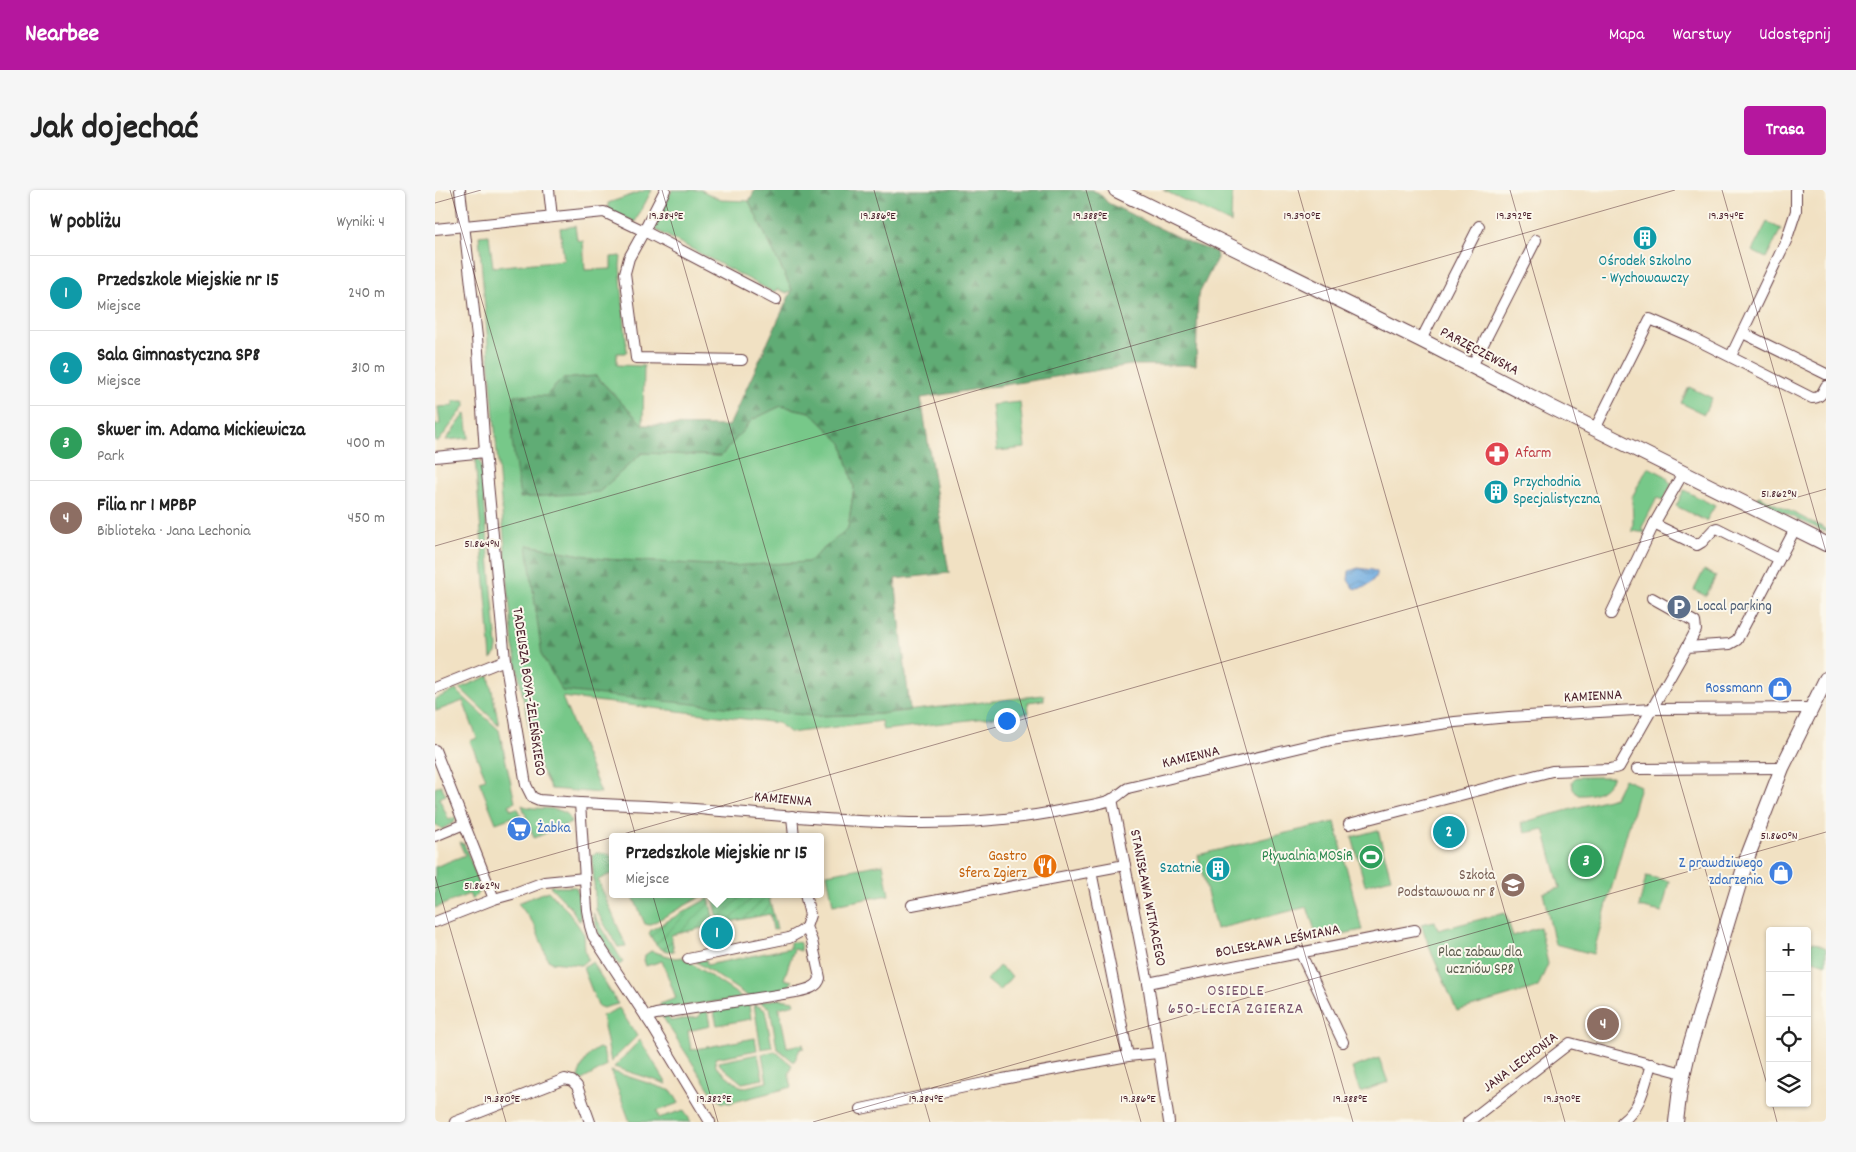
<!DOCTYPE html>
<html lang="pl">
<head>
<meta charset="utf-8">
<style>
	body { margin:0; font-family:Dekko,sans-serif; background:#f6f6f6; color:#222 }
	.controls { position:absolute; right:15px; bottom:15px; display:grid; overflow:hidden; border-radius:5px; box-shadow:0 1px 4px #0004 }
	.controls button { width:45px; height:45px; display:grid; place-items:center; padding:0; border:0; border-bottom:1px solid #e0e0e0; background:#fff; color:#222; font:25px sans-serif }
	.you { position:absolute; left:571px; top:530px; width:18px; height:18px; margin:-12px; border:4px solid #fff; border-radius:50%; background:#1a73e8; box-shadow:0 0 0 8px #1a73e833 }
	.badge { display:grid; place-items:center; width:32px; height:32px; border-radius:50%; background:#b5179e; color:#fff; font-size:16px; font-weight:700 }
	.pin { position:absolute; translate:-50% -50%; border:2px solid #fff; box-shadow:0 1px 5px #0006 }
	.popup { position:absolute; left:174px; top:643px; width:215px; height:65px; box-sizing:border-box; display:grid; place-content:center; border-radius:5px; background:#fff; filter:drop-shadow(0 1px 4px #0005); font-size:16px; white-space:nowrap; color:#767676 }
	.popup b { font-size:19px; color:#222 }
	.popup::after { content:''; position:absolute; left:50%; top:100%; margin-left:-10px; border:10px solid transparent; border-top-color:#fff }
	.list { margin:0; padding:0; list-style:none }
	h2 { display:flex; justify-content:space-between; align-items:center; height:65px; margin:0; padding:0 20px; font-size:21px }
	h2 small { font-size:16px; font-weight:400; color:#767676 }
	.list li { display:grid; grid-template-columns:32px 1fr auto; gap:15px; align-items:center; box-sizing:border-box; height:75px; padding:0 20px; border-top:1px solid #e0e0e0 }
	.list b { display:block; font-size:19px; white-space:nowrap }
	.list p { margin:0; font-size:16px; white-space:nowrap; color:#767676 }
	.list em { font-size:16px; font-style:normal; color:#767676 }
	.icon { flex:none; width:28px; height:28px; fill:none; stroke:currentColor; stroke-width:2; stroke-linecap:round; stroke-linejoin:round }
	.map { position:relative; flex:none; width:1391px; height:932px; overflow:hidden; border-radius:5px }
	header { display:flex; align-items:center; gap:30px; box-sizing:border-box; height:70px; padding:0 25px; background:#b5179e; color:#fff }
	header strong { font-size:24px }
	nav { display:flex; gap:28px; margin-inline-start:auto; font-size:18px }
	.intro { display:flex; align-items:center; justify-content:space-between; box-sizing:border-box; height:120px; padding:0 30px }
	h1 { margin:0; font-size:35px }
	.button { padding:12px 22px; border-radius:5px; background:#b5179e; color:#fff; font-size:18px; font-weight:700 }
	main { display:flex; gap:30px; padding:0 30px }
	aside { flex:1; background:#fff; border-radius:5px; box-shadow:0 1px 4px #0004 }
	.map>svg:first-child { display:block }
	.green { fill:#77c889; stroke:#60745a }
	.forest { fill:url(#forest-firs); stroke:#566650 }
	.garden { fill:url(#garden-furrows); stroke:#60745a }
	.water { fill:url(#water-waves); stroke:#5c6485 }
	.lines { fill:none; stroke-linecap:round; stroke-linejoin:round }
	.street-casing { stroke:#633c42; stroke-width:12 }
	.secondary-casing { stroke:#633c42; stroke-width:16 }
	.street { stroke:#fff; stroke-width:10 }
	.secondary { stroke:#fff; stroke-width:14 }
	.ticks { fill:none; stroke:#4a1f2b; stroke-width:1; stroke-opacity:0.45 }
	.labels { text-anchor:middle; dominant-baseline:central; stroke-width:4; stroke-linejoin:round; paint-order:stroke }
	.culture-label { font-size:15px; fill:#0d838f; stroke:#fbf7ec }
	.street-label { font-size:15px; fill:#4a1f2b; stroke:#fbf7ec }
	.health-label { font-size:15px; fill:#be3a42; stroke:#fbf7ec; text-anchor:start }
	.service-label { font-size:15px; fill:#4e5e75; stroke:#fbf7ec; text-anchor:start }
	.shop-label { font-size:15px; fill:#366cbe; stroke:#fbf7ec; text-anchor:end }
	.food-label { font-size:15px; fill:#c56008; stroke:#fbf7ec; text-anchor:end }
	.leisure-label { font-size:15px; fill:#27864d; stroke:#fbf7ec; text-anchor:end }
	.education-label { font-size:15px; fill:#785e54; stroke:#fbf7ec; text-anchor:end }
	.park-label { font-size:15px; fill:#5a5a4c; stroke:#fbf7ec }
	.neighbourhood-label { font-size:16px; letter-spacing:1px; fill:#7a546b; stroke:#fbf7ec }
	.ticks-label { font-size:12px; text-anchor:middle; fill:#4a1f2b; stroke:#fbf7ec; stroke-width:4; stroke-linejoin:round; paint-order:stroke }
</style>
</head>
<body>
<header>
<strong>Nearbee</strong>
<nav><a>Mapa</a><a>Warstwy</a><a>Udostępnij</a></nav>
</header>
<div class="intro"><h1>Jak dojechać</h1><a class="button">Trasa</a></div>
<main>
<aside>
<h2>W pobliżu<small>Wyniki: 4</small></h2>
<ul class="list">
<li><span class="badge" style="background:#0f9aa8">1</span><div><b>Przedszkole Miejskie nr 15</b><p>Miejsce</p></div><em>240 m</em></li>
<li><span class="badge" style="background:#0f9aa8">2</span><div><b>Sala Gimnastyczna SP8</b><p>Miejsce</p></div><em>310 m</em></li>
<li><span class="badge" style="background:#2e9e5b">3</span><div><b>Skwer im. Adama Mickiewicza</b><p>Park</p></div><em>400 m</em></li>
<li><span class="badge" style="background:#8d6e63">4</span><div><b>Filia nr 1 MPBP</b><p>Biblioteka · Jana Lechonia</p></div><em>450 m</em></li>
</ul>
</aside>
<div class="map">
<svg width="1391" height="932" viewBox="0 0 1391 932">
	<defs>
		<pattern id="forest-firs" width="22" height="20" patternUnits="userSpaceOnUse" patternTransform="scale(1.25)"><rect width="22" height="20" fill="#61ac75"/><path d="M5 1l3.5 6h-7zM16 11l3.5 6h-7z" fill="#528b60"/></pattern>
		<pattern id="garden-furrows" width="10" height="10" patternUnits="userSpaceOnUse" patternTransform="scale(1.25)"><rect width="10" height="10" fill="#77c889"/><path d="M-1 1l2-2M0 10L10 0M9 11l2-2" fill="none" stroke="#68ab76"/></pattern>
		<pattern id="water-waves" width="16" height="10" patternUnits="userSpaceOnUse" patternTransform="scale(1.25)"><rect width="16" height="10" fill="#6daadf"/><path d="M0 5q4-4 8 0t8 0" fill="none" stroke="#5c8ab5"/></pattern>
	</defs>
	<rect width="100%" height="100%" fill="#fbf7ec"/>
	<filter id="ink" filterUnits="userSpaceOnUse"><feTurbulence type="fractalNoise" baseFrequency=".02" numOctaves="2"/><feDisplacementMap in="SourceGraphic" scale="10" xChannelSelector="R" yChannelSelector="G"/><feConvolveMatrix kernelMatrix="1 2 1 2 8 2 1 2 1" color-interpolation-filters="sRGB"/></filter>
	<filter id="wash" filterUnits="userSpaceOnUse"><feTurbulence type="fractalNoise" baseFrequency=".0096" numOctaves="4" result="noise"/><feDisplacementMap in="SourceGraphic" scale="20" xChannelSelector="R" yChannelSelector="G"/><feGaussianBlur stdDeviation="1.12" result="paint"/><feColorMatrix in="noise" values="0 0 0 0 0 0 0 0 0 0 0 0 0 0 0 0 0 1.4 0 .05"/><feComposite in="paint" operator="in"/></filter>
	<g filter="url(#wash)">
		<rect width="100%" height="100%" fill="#f1e1c3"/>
		<g class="green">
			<polygon points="211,0 217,0 200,32 173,19 173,13"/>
			<polygon points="237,0 266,0 286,10 314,11 357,100 352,103 343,99 338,102 219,39"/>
			<polygon points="728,0 797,0 796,33"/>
			<polygon points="1332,32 1346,39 1331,68 1317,61"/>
			<polygon points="140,36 142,50 148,51 150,80 176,79 176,67 186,66 185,76 192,161 190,163 182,163 182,175 209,176 208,235 161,186 127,189 111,206 164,302 207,263 286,266 316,230 346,216 375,222 407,253 419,297 413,338 374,372 294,376 168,369 92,355 303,517 380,526 445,524 609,505 609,510 593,512 594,523 448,540 446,531 355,543 343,533 127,507 166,603 116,599 100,568 78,455 44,46 54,45 58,77 129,70 125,38"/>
			<polygon points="1254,197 1277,208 1269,224 1246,213"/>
			<polygon points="18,211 30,211 30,216 4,251 0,251 0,235 5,234 3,217 18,216"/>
			<polygon points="585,212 590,258 562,261 557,215"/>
			<polygon points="31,223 34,248 11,250"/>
			<polygon points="40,268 44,270 46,274 62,457 61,463 56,469"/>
			<polygon points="1213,277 1231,286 1234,292 1237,294 1228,310 1222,308 1206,339 1212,343 1197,341 1198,333 1197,307"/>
			<polygon points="1249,300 1280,316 1271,331 1241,316"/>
			<polygon points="1324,306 1391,339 1391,342 1322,311"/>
			<polygon points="1269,380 1281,386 1271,406 1259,400"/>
			<polygon points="54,486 64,535 25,498"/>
			<polygon points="21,500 64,540 80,612 74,615 76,620 82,618 84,620 90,641 83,625 61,633 44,591 51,589 35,551 42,548 28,511 1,521 0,509"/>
			<path d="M1141,587H1178C1170,601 1160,606 1143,605L1138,599L1137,591Z"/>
			<polygon points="1189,589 1205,596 1158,764 1120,754 1108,703 1125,698 1109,639 1090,643 1086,633 1180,607"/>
			<polygon points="6,595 11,605 4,608 14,630 21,627 21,629 18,633 7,639 0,634 0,598"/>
			<path d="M87,615C101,623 131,611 136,633L99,648Z"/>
			<polygon points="900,632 927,740 883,749 872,717 781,739 763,665 851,643"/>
			<polygon points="943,640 956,688 930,695 917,647"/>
			<polygon points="24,652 29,654 46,698 45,702 37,710 34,704 0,718 0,677 30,665"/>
			<polygon points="161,663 175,664 178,673 178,683 163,690 191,756 183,757 161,720 157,666"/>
			<polygon points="448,674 454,705 398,715 392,684"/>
			<polygon points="1211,686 1234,691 1227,722 1204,717"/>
			<polygon points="118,695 120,697 140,697 142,699 146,730 144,731 136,718 115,696"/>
			<polygon points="113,701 133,721 149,744 150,762 153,769 146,775 117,772 113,770 99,734 83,713"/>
			<polygon points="197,704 271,704 214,735 210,734"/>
			<polygon points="158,723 188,772 184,775 164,745"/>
			<polygon points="1070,723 1078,746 1105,737 1113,774 1103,797 1022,821 997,764 986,734 1000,731 1003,740"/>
			<path d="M355,752H364L366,756V761L359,759L349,789L357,791C351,806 328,805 314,807L260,771L271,770L272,775L355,758Z"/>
			<polygon points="1379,752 1391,758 1391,774 1378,770 1372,771 1372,754"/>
			<polygon points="216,761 240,768 247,767 308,808 227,819 225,814 241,808 227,771 211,776 209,770 210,765"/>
			<polygon points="157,772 183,814 168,818 163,816 148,778"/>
			<polygon points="564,776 577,786 565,801 552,790"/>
			<polygon points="343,809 359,811 360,814 344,818 352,857 368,854 369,858 365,859 359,872 342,858 335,818 324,812"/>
			<polygon points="311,813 314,815 316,829 282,835 278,818"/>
			<polygon points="319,814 330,820 337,857 326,859"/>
			<polygon points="184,818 202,846 176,872 167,826"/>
			<polygon points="266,819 272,819 275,836 253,841 256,860 320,848 322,860 280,868 281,877 307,898 332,892 327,864 340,861 357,875 354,885 357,897 295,913 286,912 278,905 227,826 232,824 235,831 264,827"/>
			<polygon points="205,850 232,894 179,877"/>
			<path d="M164,858L168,860L171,875L170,877L147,890H145L143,887C148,874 151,864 164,858Z"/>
			<polygon points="323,864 328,889 307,893 285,875 284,872"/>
			<polygon points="944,868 953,892 925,902 917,878"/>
			<polygon points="176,881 237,901 244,913 222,921 224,928 249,920 256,932 195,932"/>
		</g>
		<polygon class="forest" points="320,0 657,0 664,3 673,13 755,53 781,62 782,68 763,106 761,175 696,175 486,208 514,383 460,389 475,520 445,524 380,526 127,501 107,466 92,355 168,369 294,376 373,372 413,338 419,297 407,253 375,222 346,216 317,230 286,266 207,263 164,302 85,308 77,250 79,205 111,206 127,189 161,186 208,235 294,236 357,100 314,11"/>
		<g class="garden">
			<polygon points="281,704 333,704 342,739 338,740 335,724 284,734 278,706"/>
			<path d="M274,708L280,735L236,745L239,761C226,763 220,754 214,744L216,740Z"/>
		</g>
		<path class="water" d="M923,378L937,380L942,382V385C935,394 930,401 918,398L913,390L914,381Z"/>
	</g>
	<g filter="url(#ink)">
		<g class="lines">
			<defs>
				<g id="street">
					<polyline points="25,0 42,147 50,262 70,470 91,595 97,607 104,610 145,613 152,720 155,736 158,746 217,836 275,932"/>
					<polyline points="114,0 117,27"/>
					<polyline points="0,39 169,22 209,41 230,0"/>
					<polyline points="1308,143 1391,184"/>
					<polyline points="986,150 1044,36"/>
					<polyline points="1296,166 1351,51 1361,21 1361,0"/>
					<polyline points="307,170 201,168 190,83 194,68 209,41 341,110"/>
					<polyline points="1037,176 1101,50"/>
					<path d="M1160,239L1215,129L1254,146L1377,208C1386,208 1387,203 1391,196"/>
					<polyline points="0,267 50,262"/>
					<polyline points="1219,334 1262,355 1267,352 1279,339 1282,338 1344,369"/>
					<polyline points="1217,408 1260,432 1261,440 1252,457"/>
					<polyline points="1176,424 1219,334 1248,283"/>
					<polyline points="0,498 70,470"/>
					<polyline points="0,560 59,709 0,732"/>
					<polyline points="1202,579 1347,578"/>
					<polyline points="677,609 713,793 734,932"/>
					<path d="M145,613C188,615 231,616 274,620C391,629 513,644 629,620C643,617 665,615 678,609C683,606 688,601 693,598L896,550L1020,532L1074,527L1218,519L1377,518"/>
					<polyline points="357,626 359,647"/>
					<polyline points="914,634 1117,581 1175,579 1184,577 1252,457 1295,454 1302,450 1360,339"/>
					<polyline points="0,646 29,634"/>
					<polyline points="656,681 693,866"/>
					<polyline points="59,709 77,704 109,692 150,688"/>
					<polyline points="477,715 690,675"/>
					<polyline points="865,762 908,852"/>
					<polyline points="253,769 354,748 365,742 371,737"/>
					<polyline points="713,793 980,740"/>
					<path d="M211,827L221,824L361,802C370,800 383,798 385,788L377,751L371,737L375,725L370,704"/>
					<polyline points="426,919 568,889 693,866 723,863"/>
					<polyline points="20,932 130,889 137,891 142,896 155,932"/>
					<polyline points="1033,932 1135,853 1248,883"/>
					<path d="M1187,932C1207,916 1209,897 1216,874"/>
				</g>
				<g id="secondary">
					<polyline points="681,0 986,150 1116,217 1391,354"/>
					<polyline points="1241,932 1245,899 1254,859 1312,668 1347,578 1391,489"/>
				</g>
			</defs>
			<use href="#street" class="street-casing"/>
			<use href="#secondary" class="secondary-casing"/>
			<use href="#street" class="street"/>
			<use href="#secondary" class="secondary"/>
		</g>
	</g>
	<path class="ticks" d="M15,0L283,932M227,0L495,932M439,0L706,932M651,0L918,932M863,0L1130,932M1075,0L1335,905M1287,0L1391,362M0,13L46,0M0,356L1240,0M0,686L71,932M0,698L1391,299M1337,913L1342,932M378,932L1391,642"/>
	<defs>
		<symbol id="building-disc" viewBox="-11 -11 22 22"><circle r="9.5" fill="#0f9aa8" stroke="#fbf7ec"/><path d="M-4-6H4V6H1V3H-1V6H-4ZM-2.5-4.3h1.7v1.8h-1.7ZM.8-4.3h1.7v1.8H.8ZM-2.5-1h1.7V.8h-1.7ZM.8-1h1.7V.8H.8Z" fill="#fff"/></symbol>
		<symbol id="pharmacy-disc" viewBox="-11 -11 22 22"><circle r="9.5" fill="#e0444e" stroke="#fbf7ec"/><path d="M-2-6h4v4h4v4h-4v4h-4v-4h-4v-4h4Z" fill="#fff"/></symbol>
		<symbol id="parking-disc" viewBox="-11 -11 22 22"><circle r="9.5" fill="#5c6f8a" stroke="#fbf7ec"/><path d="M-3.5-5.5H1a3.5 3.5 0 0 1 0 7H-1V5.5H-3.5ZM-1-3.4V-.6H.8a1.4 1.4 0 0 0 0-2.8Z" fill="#fff"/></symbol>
		<symbol id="shop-disc" viewBox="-11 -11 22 22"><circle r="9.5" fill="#3f7fe0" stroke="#fbf7ec"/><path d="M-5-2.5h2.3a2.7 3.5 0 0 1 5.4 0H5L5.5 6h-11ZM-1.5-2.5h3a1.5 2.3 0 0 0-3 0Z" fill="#fff"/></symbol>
		<symbol id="supermarket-disc" viewBox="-11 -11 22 22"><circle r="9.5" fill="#3f7fe0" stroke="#fbf7ec"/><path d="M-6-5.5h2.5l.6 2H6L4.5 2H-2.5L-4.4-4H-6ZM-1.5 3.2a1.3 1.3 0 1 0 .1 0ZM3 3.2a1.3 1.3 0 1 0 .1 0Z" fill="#fff"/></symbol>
		<symbol id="stadium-disc" viewBox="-11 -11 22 22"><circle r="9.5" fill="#2e9e5b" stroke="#fbf7ec"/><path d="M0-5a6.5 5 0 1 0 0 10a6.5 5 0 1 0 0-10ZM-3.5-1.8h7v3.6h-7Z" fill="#fff"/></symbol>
		<symbol id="restaurant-disc" viewBox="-11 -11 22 22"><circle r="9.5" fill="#e8710a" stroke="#fbf7ec"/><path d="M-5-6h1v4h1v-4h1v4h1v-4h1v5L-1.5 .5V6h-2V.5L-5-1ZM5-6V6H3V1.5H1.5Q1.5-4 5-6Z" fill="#fff"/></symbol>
		<symbol id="school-disc" viewBox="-11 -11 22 22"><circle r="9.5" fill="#8d6e63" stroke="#fbf7ec"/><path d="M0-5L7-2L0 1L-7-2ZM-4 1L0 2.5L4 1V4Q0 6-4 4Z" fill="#fff"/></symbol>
	</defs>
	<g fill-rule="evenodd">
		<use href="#building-disc" x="1196" y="34" width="28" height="28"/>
		<use href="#pharmacy-disc" x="1048" y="250" width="28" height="28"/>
		<use href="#building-disc" x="1047" y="288" width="28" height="28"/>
		<use href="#parking-disc" x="1230" y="403" width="28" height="28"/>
		<use href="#shop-disc" x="1331" y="485" width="28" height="28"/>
		<use href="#supermarket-disc" x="70" y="625" width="28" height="28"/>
		<use href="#stadium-disc" x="922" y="653" width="28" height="28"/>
		<use href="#restaurant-disc" x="596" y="662" width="28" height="28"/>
		<use href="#building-disc" x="769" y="665" width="28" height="28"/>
		<use href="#shop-disc" x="1332" y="669" width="28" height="28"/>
		<use href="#school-disc" x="1064" y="681" width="28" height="28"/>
	</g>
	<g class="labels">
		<g class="culture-label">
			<text x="1210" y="72">Ośrodek Szkolno<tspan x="1210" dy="17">- Wychowawczy</tspan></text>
			<text x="1078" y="293" text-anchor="start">Przychodnia<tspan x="1078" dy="17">Specjalistyczna</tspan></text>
			<text x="766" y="679" text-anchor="end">Szatnie</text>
		</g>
		<g class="street-label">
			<text transform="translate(1044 162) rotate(28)">PARZĘCZEWSKA</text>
			<text transform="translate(93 502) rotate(82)">TADEUSZA BOYA-ŻELEŃSKIEGO</text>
			<text transform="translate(1158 507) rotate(-3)">KAMIENNA</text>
			<text transform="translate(756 568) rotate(-13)">KAMIENNA</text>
			<text transform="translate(348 610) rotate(5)">KAMIENNA</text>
			<text transform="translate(712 708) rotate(79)">STANISŁAWA WITKACEGO</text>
			<text transform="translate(843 752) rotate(-11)">BOLESŁAWA LEŚMIANA</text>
			<text transform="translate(1086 873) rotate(-37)">JANA LECHONIA</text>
		</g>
		<g class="health-label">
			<text x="1080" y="264">Afarm</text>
		</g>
		<g class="service-label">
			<text x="1262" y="417">Local parking</text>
		</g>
		<g class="shop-label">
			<text x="1328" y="499">Rossmann</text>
			<text x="102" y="639" text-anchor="start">Żabka</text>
			<text x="1328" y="674">Z prawdziwego<tspan x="1328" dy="17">zdarzenia</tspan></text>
		</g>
		<g class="food-label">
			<text x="592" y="667">Gastro<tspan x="592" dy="17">Sfera Zgierz</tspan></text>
		</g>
		<g class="leisure-label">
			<text x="918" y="667">Pływalnia MOSiR</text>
		</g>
		<g class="education-label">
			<text x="1060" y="686">Szkoła<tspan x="1060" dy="17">Podstawowa nr 8</tspan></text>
		</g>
		<g class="park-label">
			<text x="1045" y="763">Plac zabaw dla<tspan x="1045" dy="17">uczniów SP8</tspan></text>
		</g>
		<g class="neighbourhood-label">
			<text x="801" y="801">OSIEDLE<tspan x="801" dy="18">650-LECIA ZGIERZA</tspan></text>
		</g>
	</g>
	<g class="ticks-label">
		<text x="231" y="29">19.384°E</text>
		<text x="443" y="29">19.386°E</text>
		<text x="655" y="29">19.388°E</text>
		<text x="867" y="29">19.390°E</text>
		<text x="1079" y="29">19.392°E</text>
		<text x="1291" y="29">19.394°E</text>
		<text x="1344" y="307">51.862°N</text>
		<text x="47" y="357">51.864°N</text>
		<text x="1344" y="649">51.860°N</text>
		<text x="47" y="699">51.862°N</text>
		<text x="67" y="912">19.380°E</text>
		<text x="279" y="912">19.382°E</text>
		<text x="491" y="912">19.384°E</text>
		<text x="703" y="912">19.386°E</text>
		<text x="915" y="912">19.388°E</text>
		<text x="1127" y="912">19.390°E</text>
	</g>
</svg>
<div class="controls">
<button>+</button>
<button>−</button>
<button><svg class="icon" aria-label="locate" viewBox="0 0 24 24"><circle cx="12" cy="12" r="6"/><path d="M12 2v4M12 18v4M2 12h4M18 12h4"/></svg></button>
<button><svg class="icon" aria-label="layers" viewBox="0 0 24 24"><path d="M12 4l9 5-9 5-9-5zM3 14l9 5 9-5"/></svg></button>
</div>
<div class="you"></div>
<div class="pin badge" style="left:282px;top:743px;background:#0f9aa8">1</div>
<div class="popup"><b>Przedszkole Miejskie nr 15</b>Miejsce</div>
<div class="pin badge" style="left:1014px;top:642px;background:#0f9aa8">2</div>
<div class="pin badge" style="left:1151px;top:671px;background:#2e9e5b">3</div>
<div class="pin badge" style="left:1168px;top:834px;background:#8d6e63">4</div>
</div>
</main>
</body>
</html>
